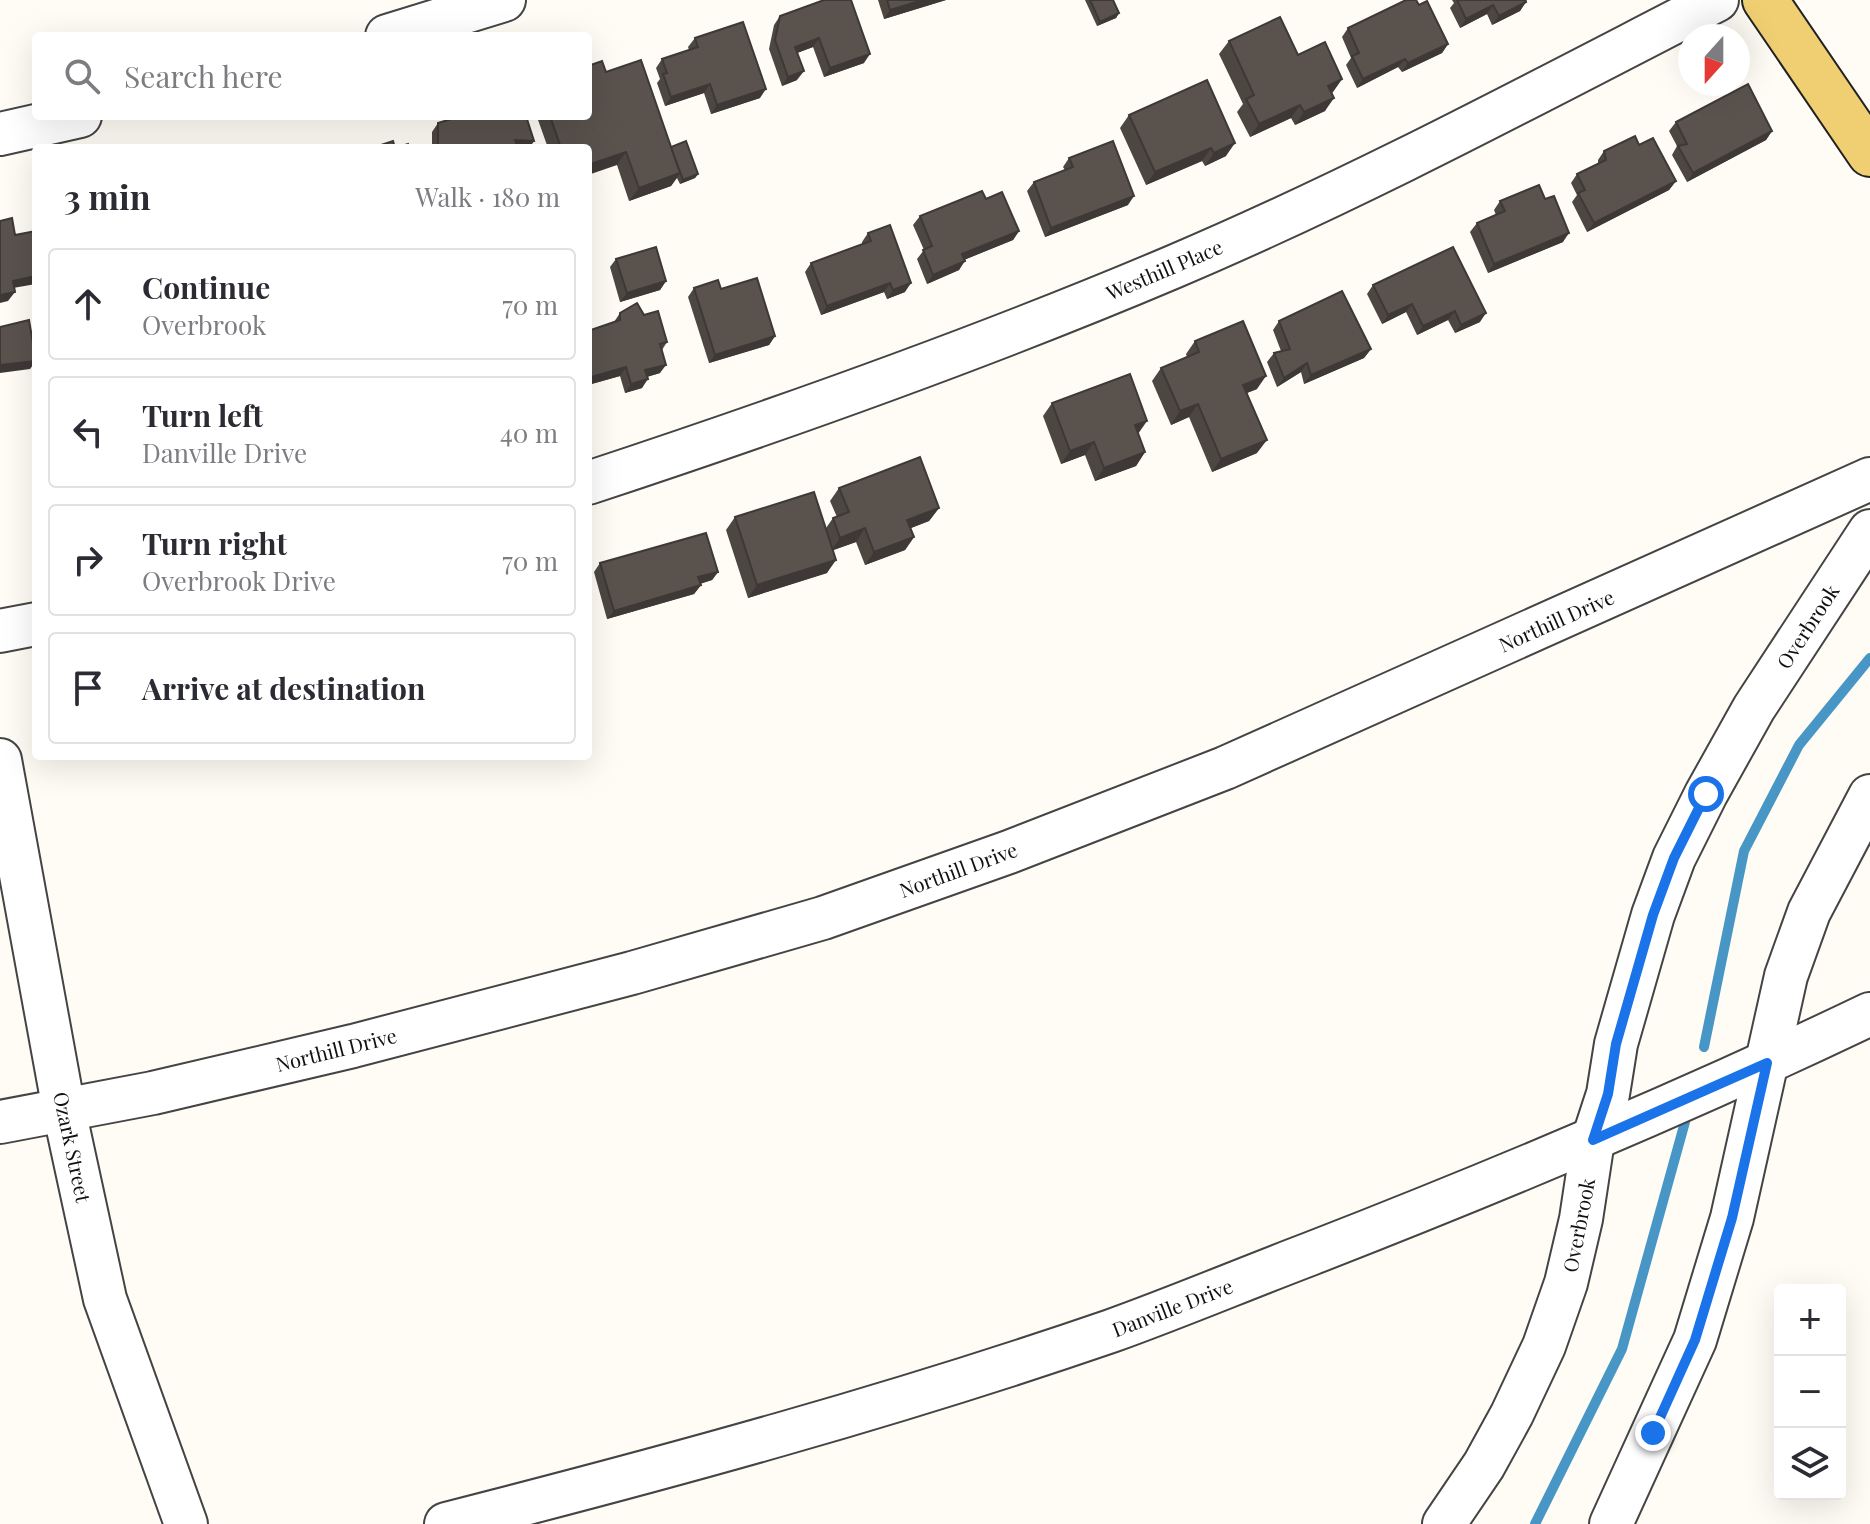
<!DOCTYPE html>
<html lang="en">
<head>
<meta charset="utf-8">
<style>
	body { margin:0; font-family:"Playfair Display",serif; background:#f2f2f3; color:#2b2b33 }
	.controls { position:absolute; right:24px; bottom:24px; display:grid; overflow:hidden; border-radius:8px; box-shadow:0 8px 32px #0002 }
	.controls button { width:72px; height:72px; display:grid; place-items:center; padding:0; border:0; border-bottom:2px solid #e1e1e2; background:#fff; color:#2b2b33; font:40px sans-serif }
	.compass { position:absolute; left:1678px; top:24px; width:72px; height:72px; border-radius:50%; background:#fff; box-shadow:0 8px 32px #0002; rotate:201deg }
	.stop { position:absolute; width:24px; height:24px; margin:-18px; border:6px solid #1a73e8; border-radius:50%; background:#fff }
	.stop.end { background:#1a73e8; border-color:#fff; box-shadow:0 2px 8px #0008 }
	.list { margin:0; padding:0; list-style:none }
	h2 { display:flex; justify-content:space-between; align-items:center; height:104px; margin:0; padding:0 32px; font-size:34px }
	h2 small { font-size:26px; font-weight:400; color:#7c7c81 }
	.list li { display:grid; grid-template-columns:52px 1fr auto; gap:24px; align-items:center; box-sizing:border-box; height:112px; margin:0 16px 16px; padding:0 16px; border:2px solid #e1e1e2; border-radius:8px }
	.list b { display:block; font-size:30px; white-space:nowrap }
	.list p { margin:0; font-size:26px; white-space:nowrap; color:#7c7c81 }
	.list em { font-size:26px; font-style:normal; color:#7c7c81 }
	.icon { flex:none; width:44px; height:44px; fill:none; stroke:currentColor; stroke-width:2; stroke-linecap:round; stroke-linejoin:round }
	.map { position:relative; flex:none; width:1870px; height:1524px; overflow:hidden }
	.search { position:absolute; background:#fff; box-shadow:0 8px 32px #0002; left:32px; top:32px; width:560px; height:88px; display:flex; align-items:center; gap:20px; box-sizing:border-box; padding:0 28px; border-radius:8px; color:#7c7c81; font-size:30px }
	.panel { position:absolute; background:#fff; box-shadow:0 8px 32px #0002; left:32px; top:144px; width:560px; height:616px; border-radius:8px }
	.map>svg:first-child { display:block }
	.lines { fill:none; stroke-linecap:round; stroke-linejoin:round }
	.stream { stroke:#4796c6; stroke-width:10 }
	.street-casing { stroke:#444; stroke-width:46 }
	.primary-casing { stroke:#222; stroke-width:48 }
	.street { stroke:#fff; stroke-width:42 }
	.primary { stroke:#f0cf73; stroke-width:44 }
	.wall { fill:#4d4742 }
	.shaded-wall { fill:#3e3936 }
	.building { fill:#59524d; stroke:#3e3936; stroke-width:2 }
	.route { stroke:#1a73e8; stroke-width:10 }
	.labels { text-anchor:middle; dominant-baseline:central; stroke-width:8; stroke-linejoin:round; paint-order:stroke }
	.street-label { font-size:20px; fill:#111; stroke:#fff }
</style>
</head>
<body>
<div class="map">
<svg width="1870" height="1524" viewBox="0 0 1870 1524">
	<rect width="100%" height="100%" fill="#fefcf5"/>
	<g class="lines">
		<g class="stream">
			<polyline points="1704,1047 1744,851 1799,745 1870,658"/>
			<polyline points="1535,1524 1622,1349 1685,1122"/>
		</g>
		<defs>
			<g id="street">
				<polyline points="387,36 504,0"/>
				<polyline points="0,134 80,116"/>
				<path d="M588,483C785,418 982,348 1173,267C1359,188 1538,92 1717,0"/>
				<polyline points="0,631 36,624"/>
				<polyline points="0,760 64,1110 105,1299 186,1524"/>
				<polyline points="0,1122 153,1093 353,1046 632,973 823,918 1009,852 1225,768 1870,479"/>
				<path d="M446,1524C670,1467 893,1406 1111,1331C1178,1307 1244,1279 1310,1254C1500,1180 1686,1102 1870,1014"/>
				<polyline points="1444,1524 1484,1465 1512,1414 1544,1346 1566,1283 1581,1219 1593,1140 1608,1094 1616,1044 1653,915 1674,858 1706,794 1754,708 1870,531"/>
				<polyline points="1611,1524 1695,1340 1732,1218 1786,976 1809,912 1870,796"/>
			</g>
			<polyline id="primary" points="1765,0 1870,154"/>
		</defs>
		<use href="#street" class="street-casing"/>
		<use href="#primary" class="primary-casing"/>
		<use href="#street" class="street"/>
		<use href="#primary" class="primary"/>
	</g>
	<g class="wall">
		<polygon points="878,0 946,0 884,19"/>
		<polygon points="1085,0 1113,0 1119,13 1116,18 1097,26"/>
		<polygon points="1452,0 1527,0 1520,11 1492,25 1487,14 1460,28 1450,8 1454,3"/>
		<polygon points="1419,5 1448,44 1442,53 1402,72 1398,67 1357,88 1346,65 1351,58 1342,37 1348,28"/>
		<polygon points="780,16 864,63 824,77 813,47 797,53 797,80 782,86 769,49 774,25"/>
		<polygon points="695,38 760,98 711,114 704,93 665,106 657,83 660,79 656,68 662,59 689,50 688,47"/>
		<polygon points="1229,41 1298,55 1342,79 1332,93 1325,111 1295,125 1291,118 1250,137 1237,112 1243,104 1219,54"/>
		<polygon points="606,72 671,147 698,174 695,178 680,184 677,178 671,186 629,201 617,165 588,148 548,148 537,117 538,116 588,116"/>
		<polygon points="1207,80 1226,156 1205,166 1202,161 1146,185 1120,128 1129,115"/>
		<polygon points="1676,122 1772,131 1766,140 1687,182 1672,155 1677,146 1669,131"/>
		<polygon points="438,123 534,141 529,148 432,148 432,132"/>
		<polygon points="1639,145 1676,181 1669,190 1587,232 1572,202 1577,195 1571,183 1577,174 1598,164 1598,160 1604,151"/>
		<polygon points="1069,158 1128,205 1045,237 1027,191 1034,182 1065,170 1063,167"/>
		<polygon points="986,199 1019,231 1013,240 964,260 959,270 927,284 917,259 924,250 913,225 920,216"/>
		<polygon points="1500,201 1563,242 1488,273 1470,232 1477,223 1496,215 1494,210"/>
		<polygon points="868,233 905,292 887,299 884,292 821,315 805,272 811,263 862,244 862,242"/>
		<polygon points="1453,247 1480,322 1455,333 1448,320 1417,335 1406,312 1382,324 1367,294 1373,285"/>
		<polygon points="616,259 666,281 660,290 620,302 610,267"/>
		<polygon points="694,288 775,336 769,345 709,363 688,297"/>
		<polygon points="620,313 644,315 667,342 662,350 660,373 647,377 642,388 625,393 620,376 588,385 588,331 614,322"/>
		<polygon points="1279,321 1371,349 1364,358 1304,384 1301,372 1277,387 1267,362 1274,353 1281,351 1273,330"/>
		<polygon points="1195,341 1257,389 1247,393 1257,453 1212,472 1189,417 1171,425 1152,381 1161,368 1187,357 1186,354"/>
		<polygon points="1052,403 1138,433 1145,452 1136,466 1095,481 1085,455 1061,464 1043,416"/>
		<polygon points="839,488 939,508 929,521 911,528 914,537 905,550 865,565 856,542 833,550 827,573 748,598 726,530 735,517 826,528 833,518 837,517 830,501"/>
		<polygon points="600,563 718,572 712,580 700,584 701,585 694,594 607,619 594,572"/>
	</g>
	<g class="shaded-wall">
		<polygon points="923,0 946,0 884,19 890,10"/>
		<polygon points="1526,2 1520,11 1492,25 1499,16"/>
		<polygon points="1493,5 1487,14 1460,28 1466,19"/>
		<polygon points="1119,13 1116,18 1097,26 1100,22"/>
		<polygon points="819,38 813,47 789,56 795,47"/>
		<polygon points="1448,44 1442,53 1402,72 1408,63"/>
		<polygon points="870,54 864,63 824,77 830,68"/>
		<polygon points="1405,59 1398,67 1357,88 1363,79"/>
		<polygon points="804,71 797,80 782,86 788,77"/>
		<polygon points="1342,79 1333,92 1319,99 1328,86"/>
		<polygon points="710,84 704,93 665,106 671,97"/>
		<polygon points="766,89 760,98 711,114 717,105"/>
		<polygon points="1334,98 1325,111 1295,125 1304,112"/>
		<polygon points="1300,105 1291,118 1250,137 1259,124"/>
		<polygon points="1772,131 1766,140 1687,182 1693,173"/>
		<polygon points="515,140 534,141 529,148 509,148"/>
		<polygon points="1235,143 1226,156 1205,166 1214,153"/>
		<polygon points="1211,148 1202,161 1146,185 1155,172"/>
		<polygon points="626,152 617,165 588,175 588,165"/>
		<polygon points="680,173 671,186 629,201 639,188"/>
		<polygon points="698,174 695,178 680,184 683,180"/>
		<polygon points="1676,181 1669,190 1587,232 1594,223"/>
		<polygon points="1134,196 1128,205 1045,237 1051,228"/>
		<polygon points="1019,231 1013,240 956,263 962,254"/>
		<polygon points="1569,233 1563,242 1488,273 1494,264"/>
		<polygon points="965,261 959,270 927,284 933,275"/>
		<polygon points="36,276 36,284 7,289 13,281"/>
		<polygon points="666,281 660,290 620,302 627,293"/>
		<polygon points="890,283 884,292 821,315 827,306"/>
		<polygon points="911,283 905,292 887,299 893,290"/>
		<polygon points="15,292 8,301 0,303 0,295"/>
		<polygon points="1412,304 1406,312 1382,324 1388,315"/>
		<polygon points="1455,311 1448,320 1417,335 1423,326"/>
		<polygon points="1486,313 1480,322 1455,333 1461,325"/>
		<polygon points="775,336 769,345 709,363 715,355"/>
		<polygon points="1371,349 1364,358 1304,384 1311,375"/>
		<polygon points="36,361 30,369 0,373 0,365"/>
		<polygon points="1307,363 1301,372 1277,387 1284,378"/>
		<polygon points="666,365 660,373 639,379 645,370"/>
		<polygon points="626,367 620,376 588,385 588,378"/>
		<polygon points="1266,376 1257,389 1234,398 1243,385"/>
		<polygon points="648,379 642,388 625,393 631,384"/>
		<polygon points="1198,404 1189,417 1171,425 1180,411"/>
		<polygon points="1147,421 1138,434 1135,425"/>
		<polygon points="1267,440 1257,453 1212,472 1221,459"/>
		<polygon points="1094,442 1085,455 1061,464 1070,451"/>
		<polygon points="1145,452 1136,466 1095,481 1104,468"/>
		<polygon points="939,508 929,521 898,533 907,520"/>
		<polygon points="865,528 856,542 831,551 840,538"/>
		<polygon points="914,537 905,550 865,565 874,552"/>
		<polygon points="836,560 827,573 748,598 757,585"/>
		<polygon points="718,572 712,580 692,586 698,577"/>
		<polygon points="701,585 694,594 607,619 614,611"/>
	</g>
	<g class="building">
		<polygon points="824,0 851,0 870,54 830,68 819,38 795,47 804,71 788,77 775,40 780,16"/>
		<polygon points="887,0 923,0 890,10"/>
		<polygon points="1090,0 1113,0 1119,13 1100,22"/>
		<polygon points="1406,0 1416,0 1419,5 1427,1 1448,44 1408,63 1405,59 1363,79 1352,56 1359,53 1348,28"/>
		<polygon points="1457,0 1525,0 1526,2 1499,16 1493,5 1466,19"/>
		<polygon points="1280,17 1298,55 1325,42 1342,79 1328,86 1334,98 1304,112 1300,105 1259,124 1246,99 1254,95 1229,41"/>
		<polygon points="743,22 766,89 717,105 710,84 671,97 663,74 667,73 662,59 698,47 695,38"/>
		<polygon points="641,60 680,173 639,188 626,152 588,165 588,148 561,148 550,116 588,116 588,66 602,61 606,72"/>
		<polygon points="1207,80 1235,143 1214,153 1211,148 1155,172 1129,115"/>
		<polygon points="1748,84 1772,131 1693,173 1678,146 1687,144 1676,122"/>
		<polygon points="461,116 526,116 534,141 515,140 518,148 440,148 438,143 438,123"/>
		<polygon points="1635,136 1639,145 1653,138 1676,181 1594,223 1578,193 1585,190 1577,174 1606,160 1604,151"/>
		<polygon points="393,141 395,148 408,144 409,148 372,148"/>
		<polygon points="686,141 698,174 683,180 671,147"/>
		<polygon points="1113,141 1134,196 1051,228 1034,182 1073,167 1069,158"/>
		<polygon points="1539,185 1545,199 1554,196 1569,233 1494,264 1477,223 1505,211 1500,201"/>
		<polygon points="982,191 986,199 1002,192 1019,231 962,254 965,261 933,275 923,250 932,246 920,216"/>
		<polygon points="12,218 15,235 36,231 36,276 13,281 15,292 0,295 0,221"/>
		<polygon points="890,225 911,283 893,290 890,283 827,306 811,263 871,241 868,233"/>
		<polygon points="656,247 666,281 627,293 616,259"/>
		<polygon points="1453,247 1486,313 1461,325 1455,311 1423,326 1412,304 1388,315 1373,285"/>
		<polygon points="757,278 775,336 715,355 694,288 718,280 721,289"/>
		<polygon points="1342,291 1371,349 1311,375 1307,363 1284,378 1274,353 1290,349 1279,321"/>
		<polygon points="637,303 644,315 658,311 667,342 660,344 666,365 645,370 648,379 631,384 626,367 588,378 588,331 620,320 620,313"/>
		<polygon points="29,320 36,361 0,365 0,327"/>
		<polygon points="1243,321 1266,376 1243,385 1267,440 1221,459 1198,404 1180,411 1161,368 1199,352 1195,341"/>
		<polygon points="1130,374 1147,421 1135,425 1145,452 1104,468 1094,442 1070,451 1052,403"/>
		<polygon points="920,457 939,508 907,520 914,537 874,552 865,528 840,538 833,518 849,512 839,488"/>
		<polygon points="814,492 836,560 757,585 735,517"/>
		<polygon points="706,533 718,572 698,577 701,585 614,611 600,563"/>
	</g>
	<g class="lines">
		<polyline class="route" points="1653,1433 1695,1340 1732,1218 1767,1063 1593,1140 1608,1094 1616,1044 1653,915 1674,858 1706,794"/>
	</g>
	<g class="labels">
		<g class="street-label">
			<text transform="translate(1164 269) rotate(-23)">Westhill Place</text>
			<text transform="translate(1556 620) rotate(-24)">Northill Drive</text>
			<text transform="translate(1807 626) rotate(-57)">Overbrook</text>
			<text transform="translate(958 869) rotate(-20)">Northill Drive</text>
			<text transform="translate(336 1049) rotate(-14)">Northill Drive</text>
			<text transform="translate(73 1147) rotate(78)">Ozark Street</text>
			<text transform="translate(1578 1225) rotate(-79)">Overbrook</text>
			<text transform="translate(1172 1307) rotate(-21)">Danville Drive</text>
		</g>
	</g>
</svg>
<div class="controls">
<button>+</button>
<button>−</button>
<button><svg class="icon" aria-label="layers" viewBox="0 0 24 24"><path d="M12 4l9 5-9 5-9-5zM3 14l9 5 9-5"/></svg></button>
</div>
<svg class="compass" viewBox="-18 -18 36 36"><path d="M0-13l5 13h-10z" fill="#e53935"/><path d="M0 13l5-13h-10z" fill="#7c7c81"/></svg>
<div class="stop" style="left:1706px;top:794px"></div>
<div class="stop end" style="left:1653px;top:1433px"></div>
<div class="search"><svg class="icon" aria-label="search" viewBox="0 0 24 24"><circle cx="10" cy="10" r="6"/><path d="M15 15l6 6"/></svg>Search here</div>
<section class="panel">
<h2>3 min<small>Walk · 180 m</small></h2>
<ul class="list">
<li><svg class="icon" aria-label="ahead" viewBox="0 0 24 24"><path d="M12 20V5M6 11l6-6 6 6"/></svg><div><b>Continue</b><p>Overbrook</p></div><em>70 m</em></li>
<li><svg class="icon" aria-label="left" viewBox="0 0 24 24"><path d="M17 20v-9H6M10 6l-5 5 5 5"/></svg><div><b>Turn left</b><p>Danville Drive</p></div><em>40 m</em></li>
<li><svg class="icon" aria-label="right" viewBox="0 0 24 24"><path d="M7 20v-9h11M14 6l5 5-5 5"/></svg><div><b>Turn right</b><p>Overbrook Drive</p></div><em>70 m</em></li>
<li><svg class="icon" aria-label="arrive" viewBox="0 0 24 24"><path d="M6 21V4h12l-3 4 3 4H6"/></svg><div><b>Arrive at destination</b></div></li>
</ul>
</section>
</div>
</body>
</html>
